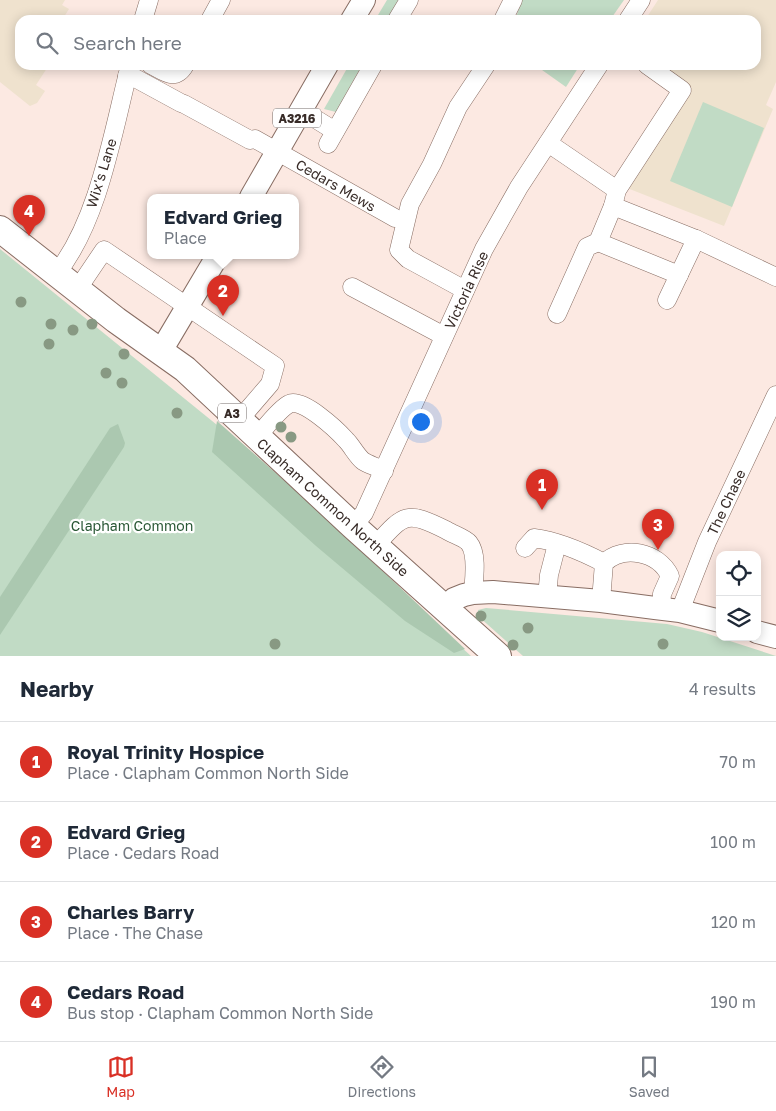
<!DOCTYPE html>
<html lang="en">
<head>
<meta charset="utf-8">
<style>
	body { margin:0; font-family:"Golos Text",sans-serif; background:#f2f2f3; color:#1f2937 }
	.controls { position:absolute; right:15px; bottom:15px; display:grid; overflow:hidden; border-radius:10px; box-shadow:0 2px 12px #0003 }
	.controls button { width:45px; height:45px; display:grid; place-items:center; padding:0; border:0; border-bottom:1px solid #e0e1e3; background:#fff; color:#1f2937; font:25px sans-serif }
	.you { position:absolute; left:420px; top:421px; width:18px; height:18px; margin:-12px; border:4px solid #fff; border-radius:50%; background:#1a73e8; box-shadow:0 0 0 8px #1a73e833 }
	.badge { display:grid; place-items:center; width:32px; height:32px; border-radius:50%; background:#d93025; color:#fff; font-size:16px; font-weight:700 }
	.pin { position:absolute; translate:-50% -41px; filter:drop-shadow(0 1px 2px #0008) }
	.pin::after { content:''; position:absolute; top:26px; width:18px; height:15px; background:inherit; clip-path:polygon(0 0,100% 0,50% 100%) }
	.popup { position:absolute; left:147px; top:194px; width:152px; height:65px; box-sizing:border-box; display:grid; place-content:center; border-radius:10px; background:#fff; filter:drop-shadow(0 1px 4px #0005); font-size:16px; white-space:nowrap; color:#747a83 }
	.popup b { font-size:19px; color:#1f2937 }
	.popup::after { content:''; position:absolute; left:50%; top:100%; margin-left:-10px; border:10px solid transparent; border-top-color:#fff }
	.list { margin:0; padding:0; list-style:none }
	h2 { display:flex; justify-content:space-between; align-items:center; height:65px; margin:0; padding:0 20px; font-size:21px }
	h2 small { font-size:16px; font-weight:400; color:#747a83 }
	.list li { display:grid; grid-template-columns:32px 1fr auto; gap:15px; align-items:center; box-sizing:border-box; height:80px; padding:0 20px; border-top:1px solid #e0e1e3 }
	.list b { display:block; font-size:19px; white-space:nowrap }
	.list p { margin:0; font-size:16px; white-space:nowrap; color:#747a83 }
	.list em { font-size:16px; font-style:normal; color:#747a83 }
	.icon { flex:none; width:28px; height:28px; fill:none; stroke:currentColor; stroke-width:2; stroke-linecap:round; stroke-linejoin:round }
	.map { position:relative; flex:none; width:776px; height:656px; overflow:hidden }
	.search { position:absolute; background:#fff; box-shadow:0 2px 12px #0003; left:15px; right:15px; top:15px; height:55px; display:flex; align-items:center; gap:12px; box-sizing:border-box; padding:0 18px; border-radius:15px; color:#747a83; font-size:19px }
	.sheet { height:385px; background:#fff }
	nav { display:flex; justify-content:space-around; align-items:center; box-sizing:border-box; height:70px; border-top:1px solid #e0e1e3; background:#fff; font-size:14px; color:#747a83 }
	nav a { display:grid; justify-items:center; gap:2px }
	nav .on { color:#d93025 }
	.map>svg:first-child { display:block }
	.education { fill:#efe2ce }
	.green { fill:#c1dbc5 }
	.forest { fill:#abc8b0 }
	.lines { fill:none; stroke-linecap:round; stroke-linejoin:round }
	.minor-casing { stroke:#886d63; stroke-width:19 }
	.major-casing { stroke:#886d63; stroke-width:24 }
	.highway-casing { stroke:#886d63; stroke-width:28 }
	.minor { stroke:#fff; stroke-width:18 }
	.major { stroke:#fff; stroke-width:22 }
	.highway { stroke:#fff; stroke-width:26 }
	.tree { fill:#889983 }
	.labels { text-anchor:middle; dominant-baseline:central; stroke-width:4.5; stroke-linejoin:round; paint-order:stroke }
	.shield { fill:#fff; stroke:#736b68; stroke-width:1 }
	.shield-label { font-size:12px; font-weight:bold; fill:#372b27 }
	.street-label { font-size:14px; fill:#372b27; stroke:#fff }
	.park-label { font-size:14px; fill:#295735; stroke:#fff }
</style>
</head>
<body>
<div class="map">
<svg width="776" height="656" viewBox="0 0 776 656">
	<rect width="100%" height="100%" fill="#fce9e2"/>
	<g class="education">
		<polygon points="0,0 65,0 62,5 69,9 62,20 20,20 20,65 49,65 36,85 45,91 37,103 30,106 0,82"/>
		<polygon points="658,0 776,0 776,82 766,105 773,109 724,226 627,188 682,98 655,65 756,65 756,20 645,20"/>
	</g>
	<g class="green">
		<polygon points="387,0 399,0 388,20 375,20"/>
		<polygon points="522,0 624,0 610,20 515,20"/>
		<polygon points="349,65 362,65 336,112 324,109"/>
		<polygon points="535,65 580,65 566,87"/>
		<polygon points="703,102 764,128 732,207 670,181"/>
		<polygon points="0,249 222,429 471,656 0,656"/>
		<polygon points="486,608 667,624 702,632 776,656 523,656 478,616 478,610"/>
	</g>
	<g class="forest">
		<polygon points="217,421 330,521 465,649 454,653 405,621 316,546 212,452"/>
		<polygon points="118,424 125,443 124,447 0,635 0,597 110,428"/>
	</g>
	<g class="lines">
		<defs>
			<g id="minor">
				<polyline points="143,20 149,0"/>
				<polyline points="210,20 221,0"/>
				<polyline points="397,20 409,0"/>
				<polyline points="503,20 513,0"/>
				<polyline points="628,20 641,0"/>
				<path d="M151,65C165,72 175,82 185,65"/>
				<polyline points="127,76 135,78 181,103"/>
				<polyline points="184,104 250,140 255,139 395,218"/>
				<polyline points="301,110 335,131"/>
				<polyline points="548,143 617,190"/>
				<polyline points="328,144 373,65"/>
				<polyline points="613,206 617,190 682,90 647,65"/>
				<path d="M56,274C99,221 113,131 130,65"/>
				<polyline points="679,275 598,242 613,206 696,239 776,277"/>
				<polyline points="352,287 444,336"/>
				<polyline points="77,290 104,250 275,366 270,384 239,420"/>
				<polyline points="465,290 408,259 399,250 410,204 432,164 458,107 486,65"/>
				<polyline points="667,300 696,239"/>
				<polyline points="557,314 587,247 598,242"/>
				<path d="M257,437C265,428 279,409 289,404C302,397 337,430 346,440C352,446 356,455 363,461C369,465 378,467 384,471"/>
				<polyline points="353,526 364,513 484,249 519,187 599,65"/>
				<path d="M375,546C404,514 406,510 446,530C452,534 465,538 469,543C478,554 474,579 473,593"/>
				<path d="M525,548L534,538C558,541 583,552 604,563"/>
				<polyline points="547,597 549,575 557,544"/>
				<path d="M601,601L604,563C623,545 658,551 670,576L662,594L661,609"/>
				<polyline points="680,611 707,542 776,395"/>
			</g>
			<g id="major">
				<polyline points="352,20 364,0"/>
				<polyline points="251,197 327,65"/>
				<polyline points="161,351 218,255"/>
				<polyline points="445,608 454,599 464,595 473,593 493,592 601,601 655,608 680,611 720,621"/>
				<polyline points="757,632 776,637"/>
			</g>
			<polyline id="highway" points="0,229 116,320 185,369 353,526 498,656"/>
		</defs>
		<use href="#minor" class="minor-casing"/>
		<use href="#major" class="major-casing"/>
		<use href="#highway" class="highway-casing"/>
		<use href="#minor" class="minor"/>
		<use href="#major" class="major"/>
		<use href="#highway" class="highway"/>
	</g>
	<g class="tree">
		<circle cx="21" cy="302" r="5.5"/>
		<circle cx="51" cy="324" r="5.5"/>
		<circle cx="92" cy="324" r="5.5"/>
		<circle cx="73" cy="330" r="5.5"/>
		<circle cx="49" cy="344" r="5.5"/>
		<circle cx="124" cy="354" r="5.5"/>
		<circle cx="106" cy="373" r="5.5"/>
		<circle cx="122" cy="383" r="5.5"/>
		<circle cx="177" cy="413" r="5.5"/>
		<circle cx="281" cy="427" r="5.5"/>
		<circle cx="291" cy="437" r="5.5"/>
		<circle cx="481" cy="616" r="5.5"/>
		<circle cx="528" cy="628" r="5.5"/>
		<circle cx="275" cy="644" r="5.5"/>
		<circle cx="663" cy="644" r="5.5"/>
		<circle cx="513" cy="645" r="5.5"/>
	</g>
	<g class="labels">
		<g class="shield">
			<rect x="273" y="108.5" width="48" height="19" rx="4"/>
			<rect x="218" y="403.5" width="28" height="19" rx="4"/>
		</g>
		<g class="shield-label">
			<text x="297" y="118">A3216</text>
			<text x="232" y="413">A3</text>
		</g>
		<g class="street-label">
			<text transform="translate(101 173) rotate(-73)">Wix's Lane</text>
			<text transform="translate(336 185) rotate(30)">Cedars Mews</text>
			<text transform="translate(466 290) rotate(-65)">Victoria Rise</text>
			<text transform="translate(726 502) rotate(-65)">The Chase</text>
			<text transform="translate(333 507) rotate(42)">Clapham Common North Side</text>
		</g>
		<g class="park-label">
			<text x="132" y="525">Clapham Common</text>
		</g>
	</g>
</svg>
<div class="controls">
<button><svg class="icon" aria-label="locate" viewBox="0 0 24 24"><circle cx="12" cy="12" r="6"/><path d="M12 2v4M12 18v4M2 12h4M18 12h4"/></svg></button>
<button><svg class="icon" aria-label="layers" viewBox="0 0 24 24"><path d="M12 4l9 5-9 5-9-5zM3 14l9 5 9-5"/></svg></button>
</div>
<div class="you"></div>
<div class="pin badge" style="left:542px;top:510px">1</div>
<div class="pin badge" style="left:223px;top:316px">2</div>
<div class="popup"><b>Edvard Grieg</b>Place</div>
<div class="pin badge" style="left:658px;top:550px">3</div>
<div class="pin badge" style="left:29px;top:236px">4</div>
<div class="search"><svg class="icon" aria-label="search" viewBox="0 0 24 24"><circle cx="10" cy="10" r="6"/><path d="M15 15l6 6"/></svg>Search here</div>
</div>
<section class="sheet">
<h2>Nearby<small>4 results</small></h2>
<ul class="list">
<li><span class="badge">1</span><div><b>Royal Trinity Hospice</b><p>Place · Clapham Common North Side</p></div><em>70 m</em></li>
<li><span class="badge">2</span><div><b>Edvard Grieg</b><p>Place · Cedars Road</p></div><em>100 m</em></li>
<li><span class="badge">3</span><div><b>Charles Barry</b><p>Place · The Chase</p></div><em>120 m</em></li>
<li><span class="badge">4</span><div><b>Cedars Road</b><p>Bus stop · Clapham Common North Side</p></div><em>190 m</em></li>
</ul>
</section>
<nav>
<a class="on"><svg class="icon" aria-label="map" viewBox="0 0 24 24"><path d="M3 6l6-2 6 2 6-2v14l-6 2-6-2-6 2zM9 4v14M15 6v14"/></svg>Map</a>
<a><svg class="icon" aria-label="directions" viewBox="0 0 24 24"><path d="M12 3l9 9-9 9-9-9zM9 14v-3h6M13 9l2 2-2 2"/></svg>Directions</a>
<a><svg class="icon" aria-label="saved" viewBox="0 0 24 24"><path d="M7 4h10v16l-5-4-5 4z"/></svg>Saved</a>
</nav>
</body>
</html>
